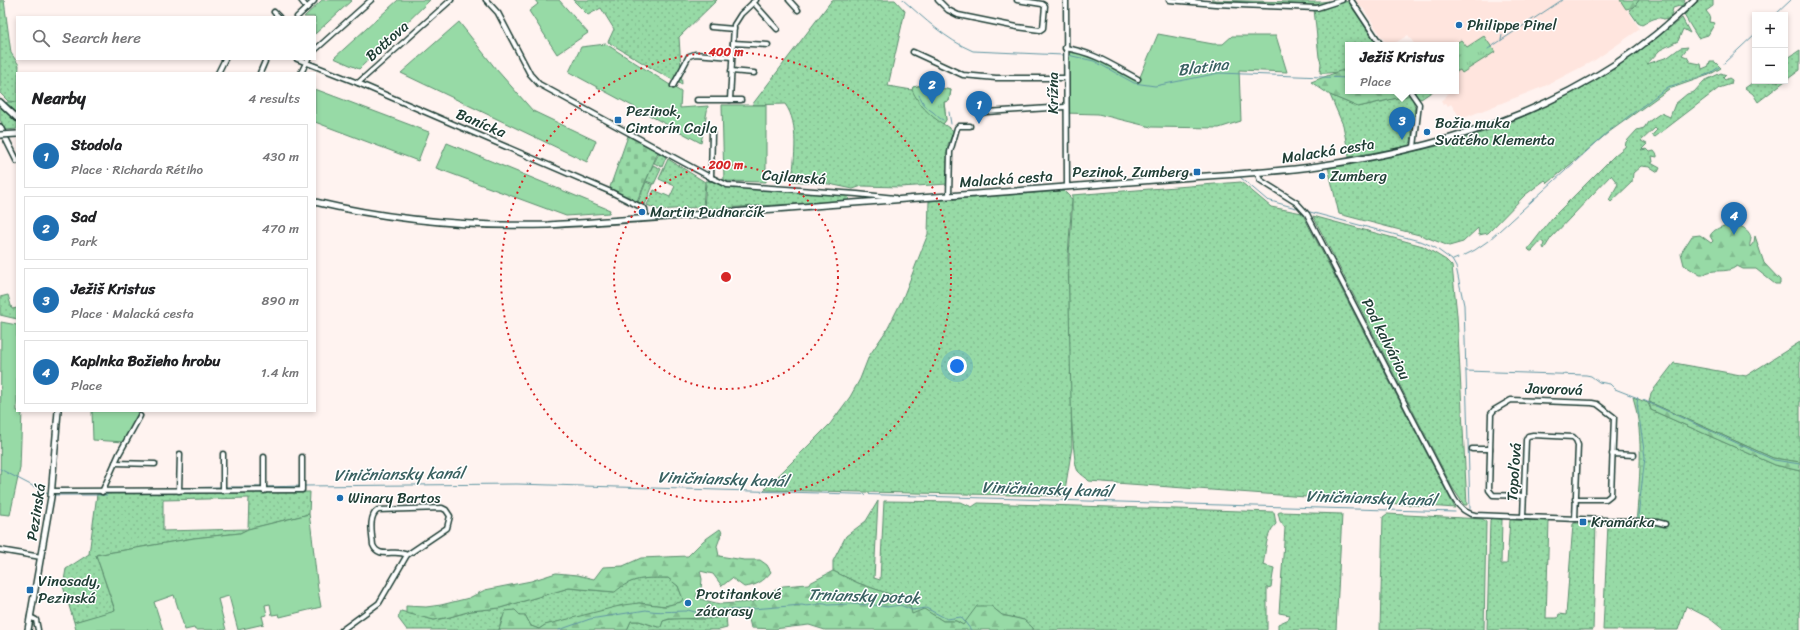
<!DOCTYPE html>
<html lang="en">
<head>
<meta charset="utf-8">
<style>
	body { margin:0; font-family:Sriracha,sans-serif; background:#f6f6f6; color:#202124 }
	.controls { position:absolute; right:12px; top:12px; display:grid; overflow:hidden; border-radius:0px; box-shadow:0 2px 6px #0003 }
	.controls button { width:36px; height:36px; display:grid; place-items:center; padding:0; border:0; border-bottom:1px solid #e0e0e0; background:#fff; color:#202124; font:20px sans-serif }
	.you { position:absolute; left:957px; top:366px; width:14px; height:14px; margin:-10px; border:3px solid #fff; border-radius:50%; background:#1a73e8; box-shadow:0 0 0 6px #1a73e833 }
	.badge { display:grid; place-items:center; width:26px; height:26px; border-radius:50%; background:#1f6fb2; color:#fff; font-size:13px; font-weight:700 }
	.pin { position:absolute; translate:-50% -33px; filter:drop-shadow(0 1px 2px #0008) }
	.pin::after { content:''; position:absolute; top:21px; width:14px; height:12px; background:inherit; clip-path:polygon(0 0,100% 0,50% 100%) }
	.popup { position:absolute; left:1345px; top:42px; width:114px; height:52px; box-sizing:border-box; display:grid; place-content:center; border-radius:0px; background:#fff; filter:drop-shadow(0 1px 3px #0005); font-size:13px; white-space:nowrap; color:#757577 }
	.popup b { font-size:15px; color:#202124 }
	.popup::after { content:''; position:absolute; left:50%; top:100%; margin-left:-8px; border:8px solid transparent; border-top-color:#fff }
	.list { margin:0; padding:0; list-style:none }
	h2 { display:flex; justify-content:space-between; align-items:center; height:52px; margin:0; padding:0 16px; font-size:17px }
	h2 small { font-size:13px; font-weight:400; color:#757577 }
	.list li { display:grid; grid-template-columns:26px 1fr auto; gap:12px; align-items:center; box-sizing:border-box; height:64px; margin:0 8px 8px; padding:0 8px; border:1px solid #e0e0e0; border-radius:0px }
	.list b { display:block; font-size:15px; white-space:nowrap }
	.list p { margin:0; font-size:13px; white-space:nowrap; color:#757577 }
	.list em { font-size:13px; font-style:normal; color:#757577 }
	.icon { flex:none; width:22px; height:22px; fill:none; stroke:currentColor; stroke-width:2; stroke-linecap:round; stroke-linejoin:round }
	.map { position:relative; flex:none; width:1800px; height:630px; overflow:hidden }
	.search { position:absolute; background:#fff; box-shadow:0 2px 6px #0003; left:16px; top:16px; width:300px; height:44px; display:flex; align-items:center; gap:10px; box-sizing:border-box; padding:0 14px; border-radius:0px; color:#757577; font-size:15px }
	.panel { position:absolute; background:#fff; box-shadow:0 2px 6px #0003; left:16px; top:72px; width:300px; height:340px; border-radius:0px }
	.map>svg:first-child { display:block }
	.built { fill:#ffe5de }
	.grass { fill:url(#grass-dots); stroke:#5b8c6d; fill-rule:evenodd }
	.forest { fill:url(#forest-firs); stroke:#5b8c6d }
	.cemetery { fill:url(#cemetery-stones); stroke:#5b8c6d }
	.park { fill:url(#park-tufts); stroke:#5b8c6d }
	.garden { fill:#97daa6; stroke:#5b8c6d }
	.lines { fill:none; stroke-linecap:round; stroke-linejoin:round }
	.stream { stroke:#6096a3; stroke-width:1 }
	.minor-casing { stroke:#1f3d34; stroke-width:7 }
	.major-casing { stroke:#1f3d34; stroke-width:8 }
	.minor { stroke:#fff; stroke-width:4 }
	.major { stroke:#fff; stroke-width:5 }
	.major-bridge-casing { stroke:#1f3d34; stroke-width:8; stroke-linecap:butt }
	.major-bridge { stroke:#fff; stroke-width:5 }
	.ring { fill:none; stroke:#d62828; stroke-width:2; stroke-dasharray:2 4 }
	.poi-dot { fill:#1f6fb2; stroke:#fff; stroke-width:1.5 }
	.labels { text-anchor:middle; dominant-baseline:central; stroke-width:3; stroke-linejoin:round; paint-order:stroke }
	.poi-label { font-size:15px; fill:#1f3d34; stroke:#fff; text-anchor:start }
	.street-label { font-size:15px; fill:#1f3d34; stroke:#fff }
	.water-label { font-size:16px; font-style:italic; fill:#3a6262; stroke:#fff }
	.centre { fill:#d62828; stroke:#fff; stroke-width:2 }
	.ring-label { font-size:12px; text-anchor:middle; font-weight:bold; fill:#d62828; stroke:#fff; stroke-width:3; stroke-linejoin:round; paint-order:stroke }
</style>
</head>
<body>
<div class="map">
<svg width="1800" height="630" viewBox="0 0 1800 630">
	<defs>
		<pattern id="grass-dots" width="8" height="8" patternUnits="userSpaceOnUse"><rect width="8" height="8" fill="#97daa6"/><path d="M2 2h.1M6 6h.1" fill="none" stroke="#82bc90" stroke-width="1.8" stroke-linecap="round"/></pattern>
		<pattern id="forest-firs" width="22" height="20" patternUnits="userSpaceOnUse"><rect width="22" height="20" fill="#97daa6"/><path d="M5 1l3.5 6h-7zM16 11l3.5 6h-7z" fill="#82bc90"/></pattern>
		<pattern id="cemetery-stones" width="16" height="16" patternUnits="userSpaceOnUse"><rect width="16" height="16" fill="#97daa6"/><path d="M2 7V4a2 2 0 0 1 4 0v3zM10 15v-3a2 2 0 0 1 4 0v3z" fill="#82bc90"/></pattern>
		<pattern id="park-tufts" width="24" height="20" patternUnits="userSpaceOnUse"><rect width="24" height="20" fill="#97daa6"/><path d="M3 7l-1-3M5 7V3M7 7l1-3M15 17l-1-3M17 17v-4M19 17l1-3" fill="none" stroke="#82bc90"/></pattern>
	</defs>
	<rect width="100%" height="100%" fill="#fff3f0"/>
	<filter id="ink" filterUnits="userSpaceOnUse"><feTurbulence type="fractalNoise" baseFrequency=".025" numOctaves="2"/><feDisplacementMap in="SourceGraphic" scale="8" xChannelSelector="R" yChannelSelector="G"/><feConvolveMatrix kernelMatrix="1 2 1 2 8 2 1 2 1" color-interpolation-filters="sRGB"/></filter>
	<g filter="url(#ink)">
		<polygon class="built" points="1355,0 1621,0 1640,29 1595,60 1545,86 1461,119 1451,104 1448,106 1446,103 1443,105 1441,101 1448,94 1446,91 1456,91 1456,45 1415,45 1408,35 1392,45 1387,45 1363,8 1359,7"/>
		<g class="grass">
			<polygon points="0,0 4,0 11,53 19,65 17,102 8,101 0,93"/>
			<polygon points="573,0 717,0 679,37 682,85 653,69 608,42 614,29 601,8 588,15"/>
			<path d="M832,0H895L905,11L888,86L912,90L913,87L923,85L951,90L949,101L944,102L946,120L943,124L954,131L948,144V184L900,187L862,186L853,189L829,184L792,181C794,159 800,124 785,104L752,105Z"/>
			<path d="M1639,0H1685L1683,5L1673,8L1671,16L1666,20C1657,15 1651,20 1642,25L1638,23L1629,10L1634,7Z"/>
			<polygon points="1699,0 1713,0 1713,6 1706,11 1710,16 1709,22 1715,23 1708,35 1698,38 1684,15"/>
			<path d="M1344,1L1349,2L1377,45H1348V71C1338,71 1330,74 1320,73L1321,63L1319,57L1314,9H1324Z"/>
			<path d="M1682,18L1690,33L1683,29L1678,41L1660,50L1647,64L1668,57L1680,48L1688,47L1682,55L1687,57L1690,62L1701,64L1702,69L1709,66L1710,62H1715L1721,68L1709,75L1669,89L1609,132L1548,183L1545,180L1525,195L1488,233L1479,235L1478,228L1463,242L1449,246L1423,236L1339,214L1328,167C1366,160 1404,154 1442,145C1532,121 1610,76 1682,18Z"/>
			<polygon points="1800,50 1800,70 1785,81 1785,60"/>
			<polygon points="1721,73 1726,75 1723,78 1725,80 1729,78 1732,80 1731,84 1719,88 1655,137 1652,135 1657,130 1655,128 1641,141 1647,144 1641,150 1647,149 1650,152 1654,151 1657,155 1657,157 1652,156 1653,162 1651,163 1660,168 1658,172 1650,167 1641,166 1633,173 1632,182 1611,202 1609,200 1618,184 1611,175 1551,238 1544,249 1543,247 1544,243 1541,241 1532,251 1530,251 1528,249 1552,218 1615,155 1625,147 1626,142 1637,130 1644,128 1648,122 1661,113 1670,117 1675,104 1687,94 1694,92 1704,81"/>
			<polygon points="1755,81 1785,81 1758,102 1753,94 1745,88"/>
			<polygon points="1415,91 1433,91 1421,99 1415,96"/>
			<path d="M1330,95L1358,107L1410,95C1418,106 1414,117 1412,130C1412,136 1412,140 1409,146L1349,157L1343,125Z"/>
			<polygon points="7,102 17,102 17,114 5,104"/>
			<polygon points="0,107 17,122 17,129 5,130 0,120"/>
			<polygon points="659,153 666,157 662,167 654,163"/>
			<polygon points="668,159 705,182 703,207 658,210 647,205 654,190 670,197 675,186 659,179"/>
			<polygon points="653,165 661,169 654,184 646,181"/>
			<polygon points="706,181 712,181 727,187 845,194 849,198 848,201 704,209"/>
			<polygon points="646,182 653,185 645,205 638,202"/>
			<path d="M1241,182L1271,207L1302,213L1455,508L1089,481C1086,477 1081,475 1078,471C1069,460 1068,281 1069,255C1070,235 1073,215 1072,195Z"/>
			<polygon points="1061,191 1064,191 1072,199 1068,256 1072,447 1064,496 764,490 830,424 850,397 860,379 869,356 888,328 902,300 928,234 929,201"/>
			<polygon points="1313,216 1423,246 1446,260 1452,266 1457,315 1467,505 1464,505 1452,487"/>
			<polygon points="8,295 12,309 17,308 17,319 0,315 0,297"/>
			<polygon points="1800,342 1800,462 1773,458 1649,402 1651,393 1674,363 1746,376"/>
			<path d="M1633,397L1648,403L1651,410L1775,465L1800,471V630H1724L1709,618L1686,606L1678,630H1603L1608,524L1636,525C1639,483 1645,438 1633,397Z"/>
			<path d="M310,492L309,514L248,529L240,533L194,538L96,555L115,611L74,622L63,586L66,569L89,554L97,494ZM249,498L248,529L163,531V500Z"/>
			<path d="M878,501L874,578L880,580L884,501L961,502L972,507L978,503L1274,512L1276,524C1265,534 1266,551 1263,565L1274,568L1271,587L1267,588V630H1033V628L1024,620L1002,615L991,606L963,625L956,621H943L924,610L912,615L909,601L858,583L833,571V561L846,536L866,521Z"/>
			<polygon points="1280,512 1342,514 1336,630 1278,630 1278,624 1289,619 1290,615 1279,613 1285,528 1280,521 1278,513"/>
			<polygon points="1387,514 1482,519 1486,521 1484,630 1380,630 1383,517"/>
			<polygon points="1492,518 1502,519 1501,564 1507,564 1510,520 1549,521 1546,618 1558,618 1559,614 1566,615 1573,524 1575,523 1596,523 1593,630 1487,630 1490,520"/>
			<path d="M668,578L678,586L683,599L681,602L665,606L639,603L545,625L539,629L531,626L525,615L502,618L499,630H407L398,618L401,611L434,620L450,617L471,611L500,608L569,588L614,592C632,577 646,578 668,578Z"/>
			<path d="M726,614L727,628L719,630H627L631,621H639L658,627L661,626L663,621C683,614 706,625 726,614Z"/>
		</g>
		<g class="forest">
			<path d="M1211,0L1291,2H1321L1337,0C1307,12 1245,3 1211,0Z"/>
			<polygon points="1620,0 1639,0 1634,7 1626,9"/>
			<polygon points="1340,71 1348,71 1348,91 1408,91 1410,95 1358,107 1330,95 1311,82"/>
			<path d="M1731,224C1739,225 1749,228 1751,238C1751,241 1749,244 1750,247L1754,242L1755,236L1764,263L1780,280V284H1775L1756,269H1743L1737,266C1726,275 1712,267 1703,275H1700L1684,265L1681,253L1692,236L1700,235L1711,243L1713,241L1710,236C1713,229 1723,226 1731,224Z"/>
			<polygon points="1649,402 1773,458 1800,462 1800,471 1775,465 1651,410"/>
			<path d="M720,529L722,532L717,546L719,556L744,560H760L767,565L771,572C764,581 756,586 744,587L732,578L722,586L713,574L700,571L702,579L700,599L720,604L753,602L783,586L808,584L833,571L858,583L909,601L912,614L924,609L943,621H956L963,625L977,606H991L1002,615L1024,620L1033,628V630H825L809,625L774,629L751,628L748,615L726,614L717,618L669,619L663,621L661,627H658L639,621H631L627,630H499L505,611L515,610L520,615H525L531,626L539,629L545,625L623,605L639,603L665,606L681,602L683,599L678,586L668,578C646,578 632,577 615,592L569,588L500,608L471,611L450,617L434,620L406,613V606L426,607L441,605L469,598L485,590L531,581L556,573L577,575L594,579L603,567L623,566L641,558L688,556L703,541Z"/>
		</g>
		<polygon class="cemetery" points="628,136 658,152 637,202 616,193 610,187"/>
		<g class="park">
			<polygon points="1484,36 1495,52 1462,73 1460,70 1456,72 1456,45 1453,45 1461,40 1467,47"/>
			<path d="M923,85L951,90L949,101L944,102L946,120L943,124C929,115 919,105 912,90L913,87Z"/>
		</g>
		<g class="garden">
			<polygon points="322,0 352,0 315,34 315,17 304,17"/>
			<polygon points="398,0 430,0 359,69 334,58"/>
			<polygon points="535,0 559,0 588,33 557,54 529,11 538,4"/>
			<polygon points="459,22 496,69 533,111 596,141 587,162 401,73"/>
			<polygon points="1158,34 1213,44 1223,44 1232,36 1276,36 1287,72 1239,70 1241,121 1219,128 1151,127 1098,114 1064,113 1065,49 1078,50 1138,78 1140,77"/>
			<polygon points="606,44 681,92 680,108 708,106 701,143 569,72 581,47"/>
			<polygon points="315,89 429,132 418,161 315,122"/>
			<polygon points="722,105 766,105 766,182 724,181"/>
			<polygon points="447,143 610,210 609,213 566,216 436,168"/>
			<polygon points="1,322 17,325 17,411 22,411 20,468 10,515 0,514"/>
			<polygon points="92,411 139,411 124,442 93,440"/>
			<path d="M309,514C314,545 315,576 321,607L280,617L279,614L272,615L270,604L265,605L267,615L262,616L264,624L238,630L229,596L218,599L226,630H195L194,628L185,630L174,595L154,602L163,630H76L74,622L115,610L96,555L194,538L240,533L248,529Z"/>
		</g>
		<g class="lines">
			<g class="stream">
				<path d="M903,0C925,19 945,39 973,51L1063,55"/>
				<polyline points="1775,15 1791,0"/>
				<polyline points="1501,40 1502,35"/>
				<polyline points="1488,49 1562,0"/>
				<polyline points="1068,55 1094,61 1134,83 1155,86 1219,73 1348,78"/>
				<polyline points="1724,63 1755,34"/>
				<path d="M919,95C924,104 924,106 933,112C937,115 938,118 943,120"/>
				<polyline points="949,112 951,124"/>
				<polyline points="1232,169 1233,170"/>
				<polyline points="1240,177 1267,200 1296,208"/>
				<polyline points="1310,212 1423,242 1434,247 1452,260 1456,267 1464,305 1470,509"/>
				<polyline points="1463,256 1475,250 1488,241 1609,131 1668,87 1709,74 1719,67"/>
				<polyline points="1453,260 1458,258"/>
				<polyline points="1466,371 1586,375 1591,376 1599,382 1610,384 1615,389 1638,398 1637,403 1645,457 1638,517"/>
				<polyline points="1643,400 1774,460 1800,464"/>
				<polyline points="0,469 50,495"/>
				<polyline points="304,486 517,484 1455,512"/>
				<polyline points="224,487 263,487"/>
				<polyline points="266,487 301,486"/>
				<polyline points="180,488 221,487"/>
				<polyline points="128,489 177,488"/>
				<polyline points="53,495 107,495 109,493"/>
				<path d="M559,630L590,619L646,610C656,613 675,611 687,611L688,610L695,612H716L723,609L740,610L802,605C811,608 820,601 828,605L850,604L874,605L887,607L900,605L912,610L926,608L947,619L961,617L971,630"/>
			</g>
			<defs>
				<g id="minor">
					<polyline points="301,0 307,8"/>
					<polyline points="486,0 498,13 530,74 539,84 708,176 727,185 857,194 895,198"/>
					<polyline points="789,0 798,10"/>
					<polyline points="938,0 948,10 958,15 1017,27 1040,30 1043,28 1045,6 1042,4 1017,0"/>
					<polyline points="1066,0 1067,187"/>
					<polyline points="1169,0 1215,4 1317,8 1342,0"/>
					<polyline points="1351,0 1381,45"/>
					<polyline points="753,2 777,29"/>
					<polyline points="274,12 279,17"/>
					<polyline points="297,17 314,1"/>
					<polyline points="711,27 734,29"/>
					<polyline points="733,43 768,45"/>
					<path d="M1065,48C1096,53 1111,65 1138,79"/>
					<polyline points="315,50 371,0"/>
					<polyline points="913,52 963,75 996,78 1065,78"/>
					<polyline points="297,59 358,83 611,192 645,209 646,218"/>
					<polyline points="731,71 754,73"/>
					<polyline points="218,73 225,59"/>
					<polyline points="260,73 266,59"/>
					<polyline points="301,73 308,59"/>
					<polyline points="358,83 451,0"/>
					<polyline points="673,86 689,56 695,54 732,57"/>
					<polyline points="1410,91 1419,104 1414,147"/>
					<polyline points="697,100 730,100 734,25 741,14 756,0"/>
					<polyline points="730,100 741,100"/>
					<polyline points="979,114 986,112 1065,107"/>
					<path d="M1257,172L1260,180L1297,203L1307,214L1452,495C1457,505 1464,513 1475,515L1657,522L1665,524"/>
					<polyline points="711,178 712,133"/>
					<polyline points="949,196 950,152 957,128 959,126 970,126"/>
					<polyline points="1472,449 1490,449"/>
					<polyline points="223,454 223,491"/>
					<polyline points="1612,454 1634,455"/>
					<polyline points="264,457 264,491"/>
					<polyline points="115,463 155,464"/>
					<polyline points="52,491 302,490 302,457"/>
					<polyline points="179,491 180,454"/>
					<polyline points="102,492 119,454 140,416"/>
					<polyline points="1524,496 1493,495 1489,490 1491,414 1494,410 1511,400 1592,403 1597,404 1614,417 1611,495 1606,499 1575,499"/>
					<polyline points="1523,517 1526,440 1528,436 1533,435 1573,437 1576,440 1578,445 1575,519"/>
					<polyline points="0,550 41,557"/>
					<polyline points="30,617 36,620 38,630"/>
					<path d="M342,630L379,603L407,555L447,528L450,516L446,510L442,508L378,510C368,516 372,534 373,545C379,560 395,548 407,555"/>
				</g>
				<g id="major">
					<polyline points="0,102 17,118"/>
					<polyline points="0,127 17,161"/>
					<path d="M315,202C391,220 470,227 548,225C695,216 843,203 990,193C1057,188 1125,183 1193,177C1235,174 1277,172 1318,166C1458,146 1592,102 1694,0"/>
					<polyline points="28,630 51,497 58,411"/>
				</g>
			</defs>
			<use href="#minor" class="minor-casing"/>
			<use href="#major" class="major-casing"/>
			<use href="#minor" class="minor"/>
			<use href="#major" class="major"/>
			<defs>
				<polyline id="major-bridge" points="0,135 17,134"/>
			</defs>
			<use href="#major-bridge" class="major-bridge-casing"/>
			<use href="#major-bridge" class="major-bridge"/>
		</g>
	</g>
	<g class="ring">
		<circle cx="726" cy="277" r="112"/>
		<circle cx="726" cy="277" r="225"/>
	</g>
	<g class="poi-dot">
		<circle cx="1459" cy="25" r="4"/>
		<rect x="614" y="116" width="8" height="8" rx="2"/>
		<circle cx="1427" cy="132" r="4"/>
		<rect x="1193" y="168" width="8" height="8" rx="2"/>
		<circle cx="1322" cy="176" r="4"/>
		<circle cx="642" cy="212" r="4"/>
		<circle cx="340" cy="498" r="4"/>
		<rect x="1579" y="518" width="8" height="8" rx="2"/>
		<rect x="26" y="586" width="8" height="8" rx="2"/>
		<circle cx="688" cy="603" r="4"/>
	</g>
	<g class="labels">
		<g class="poi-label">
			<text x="1467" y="25">Philippe Pinel</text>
			<text x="626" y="111">Pezinok,<tspan x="626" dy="17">Cintorín Cajla</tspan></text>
			<text x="1435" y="123">Božia muka<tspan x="1435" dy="17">Svätého Klementa</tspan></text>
			<text x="1189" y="172" text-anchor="end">Pezinok, Zumberg</text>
			<text x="1330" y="176">Zumberg</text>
			<text x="650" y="212">Martin Pudnarčík</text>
			<text x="348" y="498">Winary Bartos</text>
			<text x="1591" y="522">Kramárka</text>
			<text x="38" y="581">Vinosady,<tspan x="38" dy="17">Pezinská</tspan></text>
			<text x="696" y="594">Protitankové<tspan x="696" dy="17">zátarasy</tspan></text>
		</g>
		<g class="street-label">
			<text transform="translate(387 41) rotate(-42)">Bottova</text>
			<text transform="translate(1053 93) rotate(-90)">Krížna</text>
			<text transform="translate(481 123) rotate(23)">Banícka</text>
			<text transform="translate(1328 151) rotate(-9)">Malacká cesta</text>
			<text transform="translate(794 177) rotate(4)">Cajlanská</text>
			<text transform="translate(1006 179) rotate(-4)">Malacká cesta</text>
			<text transform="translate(1386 339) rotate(63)">Pod kalváriou</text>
			<text transform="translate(1554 389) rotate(2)">Javorová</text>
			<text transform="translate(1514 472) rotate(-86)">Topoľová</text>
			<text transform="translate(36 512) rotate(-81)">Pezinská</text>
		</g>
		<g class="water-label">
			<text transform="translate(1203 67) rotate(-7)">Blatina</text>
			<text transform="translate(399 474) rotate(-1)">Viničniansky kanál</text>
			<text transform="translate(723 479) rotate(2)">Viničniansky kanál</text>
			<text transform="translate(1047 489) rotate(2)">Viničniansky kanál</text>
			<text transform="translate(1371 498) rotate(2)">Viničniansky kanál</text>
			<text transform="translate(864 596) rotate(2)">Trniansky potok</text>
		</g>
	</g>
	<circle cx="726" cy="277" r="6" class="centre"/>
	<g class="ring-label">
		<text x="726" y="56">400 m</text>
		<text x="726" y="169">200 m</text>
	</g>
</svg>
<div class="controls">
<button>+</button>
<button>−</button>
</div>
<div class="you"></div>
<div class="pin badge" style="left:979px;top:124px">1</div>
<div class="pin badge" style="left:932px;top:104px">2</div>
<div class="pin badge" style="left:1402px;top:140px">3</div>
<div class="popup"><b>Ježiš Kristus</b>Place</div>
<div class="pin badge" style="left:1734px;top:235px">4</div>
<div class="search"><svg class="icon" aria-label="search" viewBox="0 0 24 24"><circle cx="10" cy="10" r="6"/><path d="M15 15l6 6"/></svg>Search here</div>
<section class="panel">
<h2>Nearby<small>4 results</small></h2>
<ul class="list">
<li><span class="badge">1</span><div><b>Stodola</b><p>Place · Richarda Rétiho</p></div><em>430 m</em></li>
<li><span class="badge">2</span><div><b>Sad</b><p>Park</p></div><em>470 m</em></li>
<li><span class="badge">3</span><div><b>Ježiš Kristus</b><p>Place · Malacká cesta</p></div><em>890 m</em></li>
<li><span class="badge">4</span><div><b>Kaplnka Božieho hrobu</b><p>Place</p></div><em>1.4 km</em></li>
</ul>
</section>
</div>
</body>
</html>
